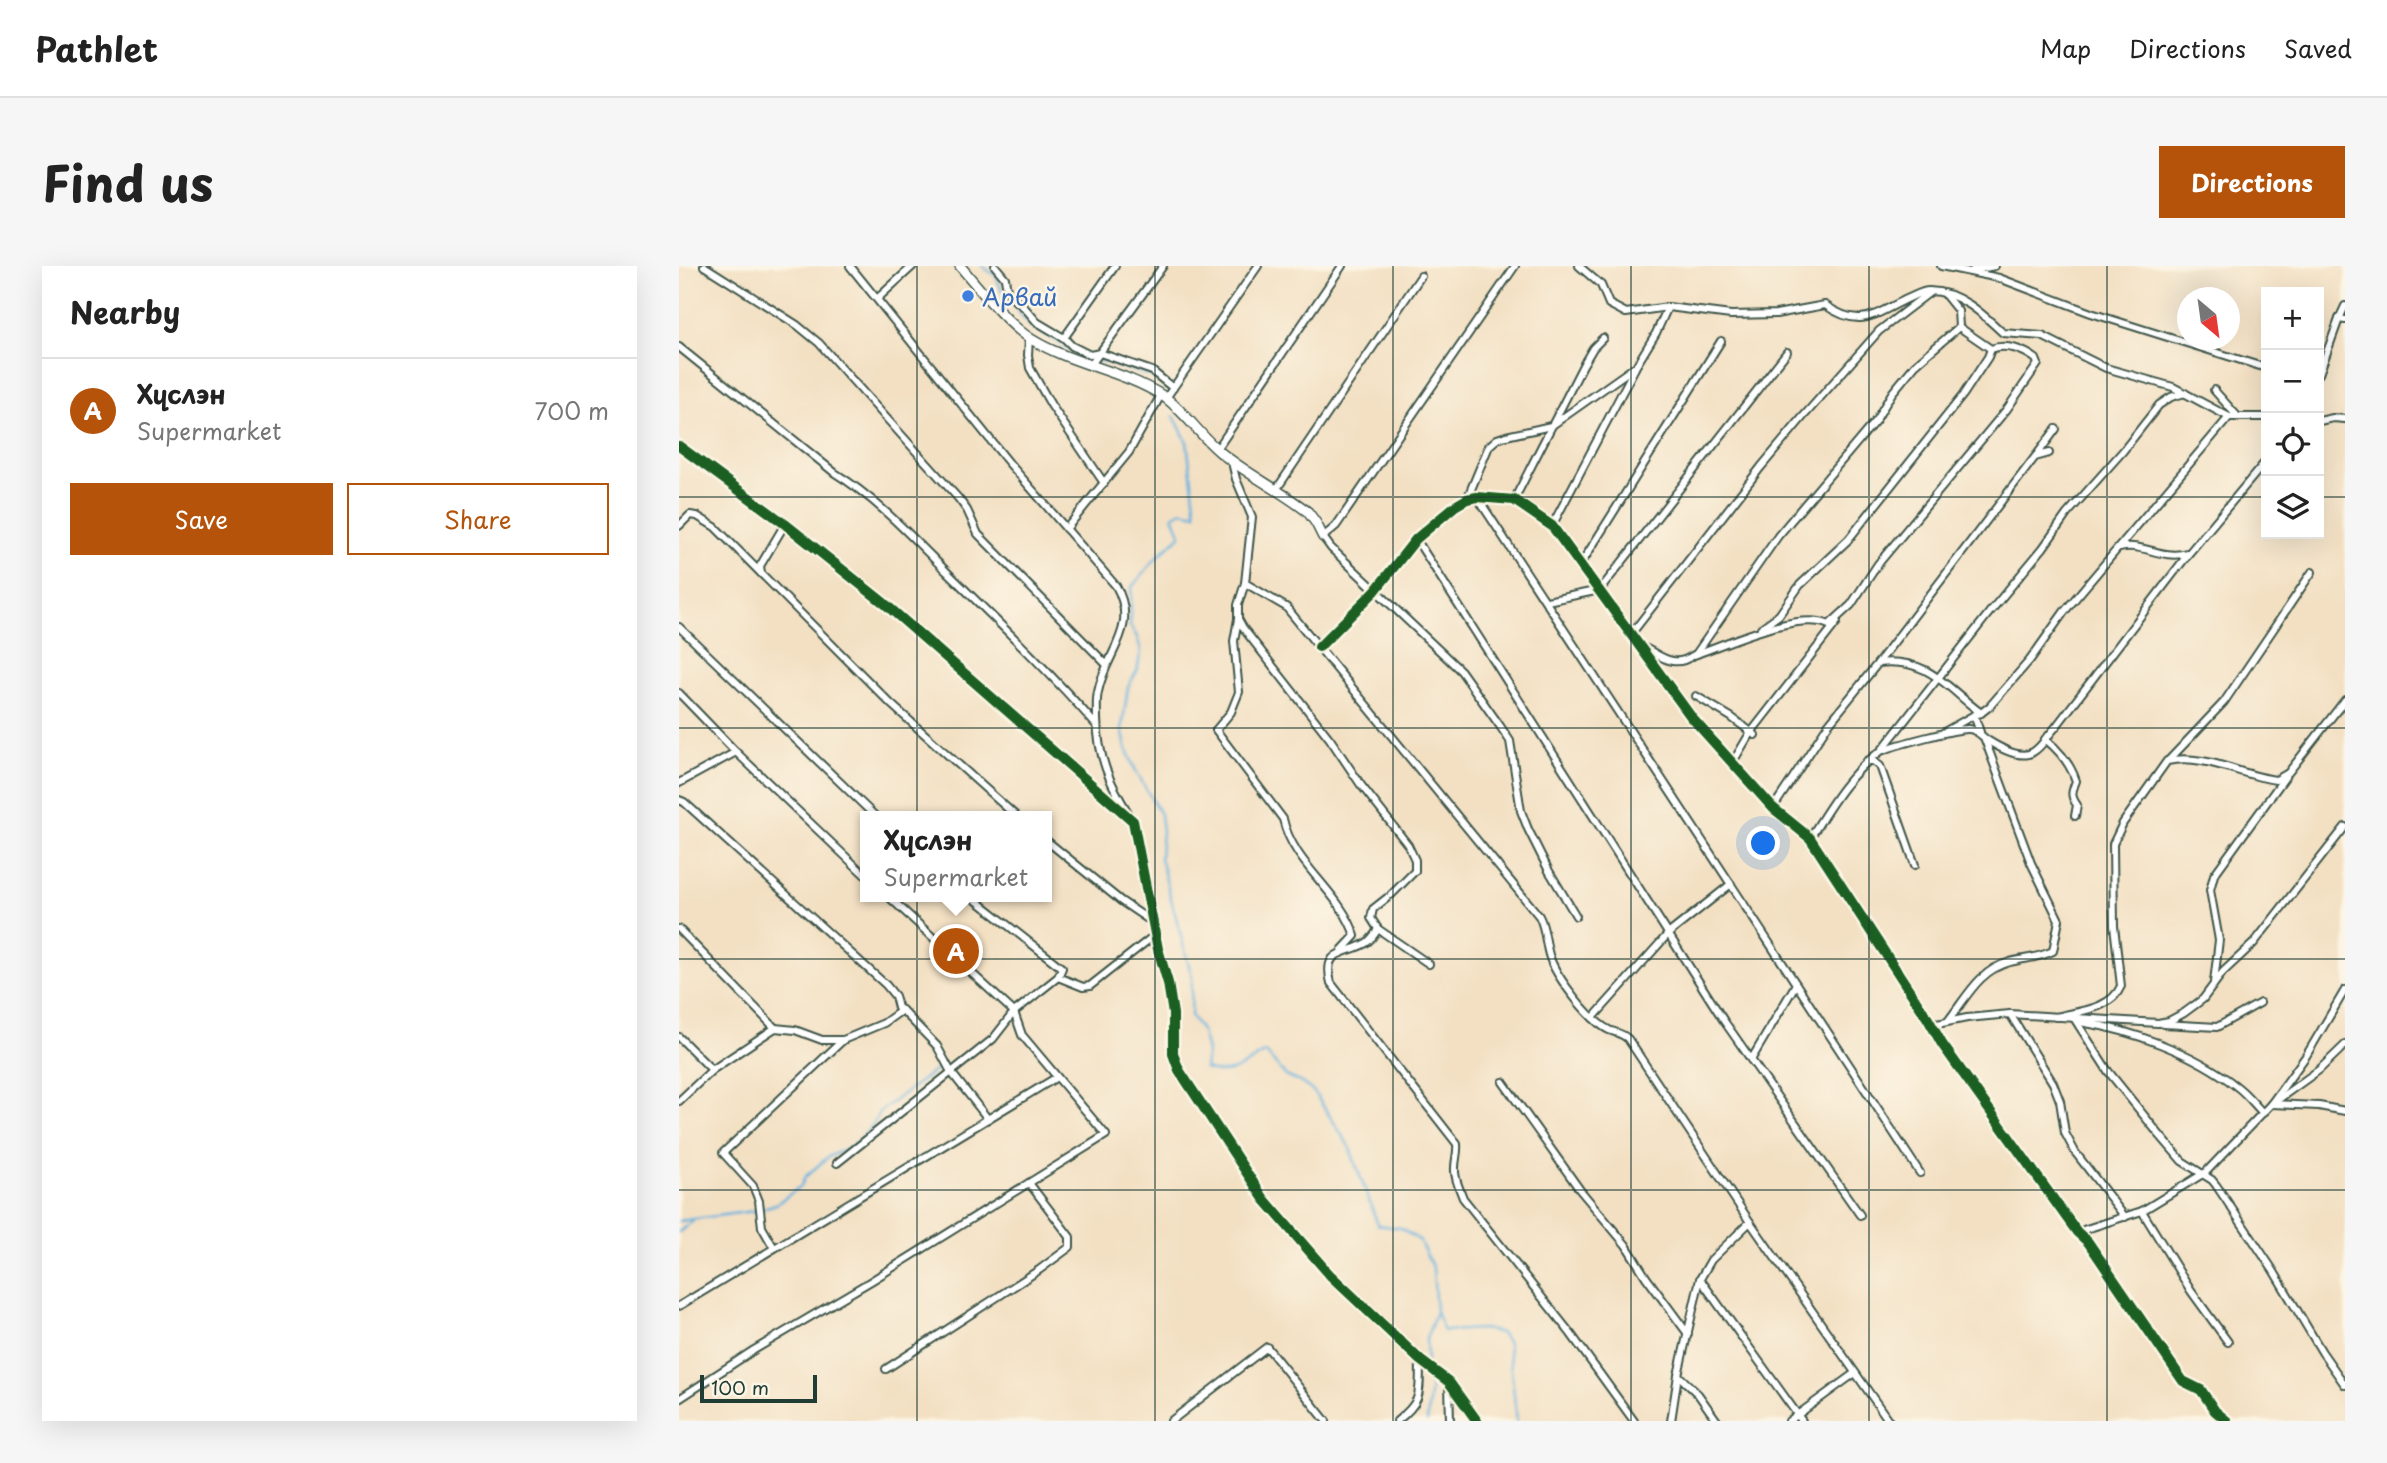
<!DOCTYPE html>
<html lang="en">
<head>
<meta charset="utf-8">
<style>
	body { margin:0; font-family:"Playpen Sans",sans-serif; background:#f6f6f6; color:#222 }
	.controls { position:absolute; right:21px; top:21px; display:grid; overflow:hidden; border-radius:0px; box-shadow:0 7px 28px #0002 }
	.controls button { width:63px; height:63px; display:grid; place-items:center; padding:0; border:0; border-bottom:2px solid #e0e0e0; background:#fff; color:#222; font:35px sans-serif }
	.compass { position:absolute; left:1498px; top:21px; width:63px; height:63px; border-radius:50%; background:#fff; box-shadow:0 7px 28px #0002; rotate:151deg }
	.scale { position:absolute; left:21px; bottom:18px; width:117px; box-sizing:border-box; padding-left:7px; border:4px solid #1f3d34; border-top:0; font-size:19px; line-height:24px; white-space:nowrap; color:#1f3d34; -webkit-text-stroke:5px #fcf5e5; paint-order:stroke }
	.you { position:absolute; left:1085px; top:578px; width:24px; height:24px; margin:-18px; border:5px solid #fff; border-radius:50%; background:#1a73e8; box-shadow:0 0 0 10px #1a73e833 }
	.badge { display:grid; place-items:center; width:46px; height:46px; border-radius:50%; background:#b45309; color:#fff; font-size:23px; font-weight:700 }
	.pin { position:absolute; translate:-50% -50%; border:4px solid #fff; box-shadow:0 2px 7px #0006 }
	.popup { position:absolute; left:181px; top:545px; width:192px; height:91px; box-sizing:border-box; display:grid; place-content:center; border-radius:0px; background:#fff; filter:drop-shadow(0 2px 5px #0005); font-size:23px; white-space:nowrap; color:#767676 }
	.popup b { font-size:26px; color:#222 }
	.popup::after { content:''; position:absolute; left:50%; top:100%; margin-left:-14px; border:14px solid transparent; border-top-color:#fff }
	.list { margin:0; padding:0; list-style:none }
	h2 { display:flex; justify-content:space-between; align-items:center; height:91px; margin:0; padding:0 28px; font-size:30px }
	h2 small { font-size:23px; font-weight:400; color:#767676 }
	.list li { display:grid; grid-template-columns:46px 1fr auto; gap:21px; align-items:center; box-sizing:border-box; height:105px; padding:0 28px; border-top:2px solid #e0e0e0 }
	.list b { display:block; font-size:26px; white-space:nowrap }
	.list p { margin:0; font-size:23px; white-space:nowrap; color:#767676 }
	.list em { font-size:23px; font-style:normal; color:#767676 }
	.actions { display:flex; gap:14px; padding:21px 28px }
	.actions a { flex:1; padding:16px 0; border:2px solid #b45309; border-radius:0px; text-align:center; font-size:24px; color:#b45309 }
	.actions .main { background:#b45309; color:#fff }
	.icon { flex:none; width:38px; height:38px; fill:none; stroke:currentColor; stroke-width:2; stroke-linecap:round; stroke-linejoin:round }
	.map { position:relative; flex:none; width:1666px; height:1155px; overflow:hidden; border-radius:0px }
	header { display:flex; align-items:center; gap:42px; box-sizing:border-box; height:98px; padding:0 35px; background:#fff; border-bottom:2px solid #e0e0e0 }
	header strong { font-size:33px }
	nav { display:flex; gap:38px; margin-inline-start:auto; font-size:24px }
	.intro { display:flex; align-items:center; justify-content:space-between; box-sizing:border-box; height:168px; padding:0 42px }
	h1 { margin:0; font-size:49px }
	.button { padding:18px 32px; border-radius:0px; background:#b45309; color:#fff; font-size:24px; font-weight:700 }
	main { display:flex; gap:42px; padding:0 42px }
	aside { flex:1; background:#fff; border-radius:0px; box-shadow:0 7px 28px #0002 }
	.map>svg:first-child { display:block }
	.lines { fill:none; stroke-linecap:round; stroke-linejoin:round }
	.stream { stroke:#65b1de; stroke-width:2.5 }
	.street-casing { stroke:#3f5549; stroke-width:10 }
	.secondary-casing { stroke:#3f5549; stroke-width:12 }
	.street { stroke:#fff; stroke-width:6 }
	.secondary { stroke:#fff; stroke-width:9 }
	.cycleway-casing { stroke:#fcf5e5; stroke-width:15 }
	.cycleway { stroke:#1b5e20; stroke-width:10 }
	.grid { fill:none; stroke:#1f3d34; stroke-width:2; stroke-opacity:0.55 }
	.shop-dot { fill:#3f7fe0; stroke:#fcf5e5; stroke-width:2.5 }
	.labels { text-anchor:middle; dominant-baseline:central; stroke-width:5; stroke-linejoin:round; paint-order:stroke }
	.shop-label { font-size:24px; fill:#366cbe; stroke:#fcf5e5; text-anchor:start }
</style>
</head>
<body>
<header>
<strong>Pathlet</strong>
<nav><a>Map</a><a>Directions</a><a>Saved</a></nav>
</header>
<div class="intro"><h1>Find us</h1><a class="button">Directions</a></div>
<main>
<aside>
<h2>Nearby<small></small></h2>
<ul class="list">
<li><span class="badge">A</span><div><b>Хүслэн</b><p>Supermarket</p></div><em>700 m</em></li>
</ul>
<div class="actions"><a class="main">Save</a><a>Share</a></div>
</aside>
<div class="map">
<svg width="1666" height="1155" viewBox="0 0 1666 1155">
	<rect width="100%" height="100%" fill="#fcf5e5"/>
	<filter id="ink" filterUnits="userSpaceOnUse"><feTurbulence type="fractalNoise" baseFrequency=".0143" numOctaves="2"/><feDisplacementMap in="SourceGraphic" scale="14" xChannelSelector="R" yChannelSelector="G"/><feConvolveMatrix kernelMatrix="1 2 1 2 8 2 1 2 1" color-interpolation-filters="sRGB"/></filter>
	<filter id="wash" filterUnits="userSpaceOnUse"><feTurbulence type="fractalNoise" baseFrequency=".00686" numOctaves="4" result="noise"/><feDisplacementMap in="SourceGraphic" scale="28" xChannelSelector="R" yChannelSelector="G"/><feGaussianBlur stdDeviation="1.57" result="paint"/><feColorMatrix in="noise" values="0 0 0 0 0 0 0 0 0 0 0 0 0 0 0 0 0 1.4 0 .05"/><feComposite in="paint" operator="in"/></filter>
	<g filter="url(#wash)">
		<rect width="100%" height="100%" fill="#f3e0c3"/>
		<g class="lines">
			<g class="stream">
				<polyline points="303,0 317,10 324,27 352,61 397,88 472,110 489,123"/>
				<path d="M495,150L508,176L517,248L503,245L494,250L502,269L478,291L453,321L451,360L458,371L462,385L458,405L449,421L443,462L447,482L456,503L481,548L483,565L481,592L513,711L512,750L523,766L528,785L526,803C552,812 565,800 586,786L607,810L621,816L635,826L670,880L699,959L721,962L740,974L754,1002L757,1046L765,1065L804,1063L822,1067L829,1077L838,1155"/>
				<polyline points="0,955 75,945 97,938 122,920 126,911 149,891 172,881 181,874 195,857 200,846 261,801"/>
				<polyline points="0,966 14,955"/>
				<polyline points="748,1096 747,1073 757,1046"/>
				<polyline points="748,1155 752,1120 748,1103"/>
			</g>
		</g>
	</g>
	<g filter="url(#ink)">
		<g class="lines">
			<defs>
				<g id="street">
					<polyline points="25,0 118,59 140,77 279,232 288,244 299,268 427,398"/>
					<path d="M171,0L330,197L437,320C461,363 426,387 419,426C417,434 418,444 418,453C419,490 430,517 450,548"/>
					<polyline points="316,0 326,12 328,24 332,31 345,41 358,56 385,72 393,80 411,89 421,87 473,105 494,122"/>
					<polyline points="836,0 657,260 644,271 652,282 782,405 821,460 831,475 842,545 849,563 870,605 897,650"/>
					<path d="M900,0L922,19L930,38L947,47L989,41L1052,49L1097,48L1146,39C1182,64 1195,48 1230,32C1237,29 1243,25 1250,25C1280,25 1304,48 1324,67L1363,70L1427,102L1494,121L1550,151H1587"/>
					<polyline points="1262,0 1320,12 1412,47 1587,102"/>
					<polyline points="1294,4 1316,0"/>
					<polyline points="199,32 234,0"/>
					<polyline points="1660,53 1666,40"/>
					<polyline points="350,72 349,89 351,102 372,139 425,217"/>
					<polyline points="385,72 436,0"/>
					<path d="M0,81L156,207C198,233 233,271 268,306C319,356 371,406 418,460"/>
					<polyline points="411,100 484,0"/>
					<polyline points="1640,108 1660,53 1666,54"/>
					<polyline points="1535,124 1559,151"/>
					<polyline points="487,132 579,0"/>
					<polyline points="1640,155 1654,152 1666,153"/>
					<polyline points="0,180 106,258 205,337 454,555 479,683 489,717 494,748 494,788 500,804 585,933 651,1009 741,1094 770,1116 798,1155"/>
					<polyline points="538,183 663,0"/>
					<polyline points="1357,190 1377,163"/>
					<polyline points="553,196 557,213 573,251 566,317 559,339 559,353 564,362 651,473 682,519 729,579 736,594 736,605 712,629"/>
					<polyline points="597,224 742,10"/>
					<polyline points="798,231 1241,907"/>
					<polyline points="788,233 810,180 818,173 827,170 872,160 957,100 977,67 989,41"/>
					<polyline points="835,234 904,99 914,82 924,72"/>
					<polyline points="0,260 11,249 18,250 36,261 212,438 337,550"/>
					<polyline points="873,260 956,102"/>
					<polyline points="387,263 450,186 482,129"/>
					<polyline points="737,273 1045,755 1181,949"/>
					<path d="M1441,282C1463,276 1482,294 1508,287"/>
					<polyline points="902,298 1042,75"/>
					<polyline points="82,307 81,300 106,258"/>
					<path d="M566,317L607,341L860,650C867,663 866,678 871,692C878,712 911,755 930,764C937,767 943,767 949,773L1071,956L1210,1155"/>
					<polyline points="868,335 921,324 1108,86"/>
					<path d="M559,353L555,375L560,426L552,446L537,464L604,553C614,599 662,626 676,670L663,684"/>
					<polyline points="0,361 196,550"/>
					<polyline points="1082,362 1100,349 1121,319 1169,274 1284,129 1309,91 1312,83"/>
					<polyline points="953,367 1082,201 1123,152 1200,65 1251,26"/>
					<polyline points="640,381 696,325 737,273 776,240 788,233 798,231 835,234 873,260 1013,452 1094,542 1131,572 1249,753 1263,778 1398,966 1409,976 1504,1115 1522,1124 1536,1145 1548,1155"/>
					<path d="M964,381C984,391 994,403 1015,389C1046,378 1120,344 1150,359L1172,339L1199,298L1328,143L1359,98L1357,93C1345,84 1327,77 1312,83L1280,61L1279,45L1267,30"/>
					<polyline points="1017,388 1099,270 1197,154 1213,127 1236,99 1280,61"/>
					<path d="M1199,397C1249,391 1267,421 1302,447"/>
					<polyline points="0,427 57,486 186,609"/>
					<polyline points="1017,430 1052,451 1076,469"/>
					<polyline points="1295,449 1301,466"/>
					<polyline points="1265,466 1295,449 1302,447 1311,440 1351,394 1385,346 1550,151"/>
					<path d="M1366,473C1380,484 1391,497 1397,515C1393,525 1391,530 1398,539L1396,550"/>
					<path d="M1205,484C1216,479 1279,462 1290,463C1299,464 1302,470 1308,474C1319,481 1342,494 1354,486C1363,481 1369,469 1376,462L1510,287L1587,195"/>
					<polyline points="1490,494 1545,436 1633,306"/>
					<polyline points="1188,495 1194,495 1201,500 1236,599"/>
					<polyline points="1054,496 1070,469 1158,356"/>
					<polyline points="0,517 57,486"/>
					<polyline points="0,534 5,536 207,719 216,730 219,742 223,744"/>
					<polyline points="1094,542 1149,459 1199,397 1356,191 1370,187"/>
					<path d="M1131,572C1151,540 1171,506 1202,485L1310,347L1364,282L1388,248L1444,185L1480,139L1492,131L1506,127"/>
					<polyline points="368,575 442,635 476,658"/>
					<path d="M708,632L694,643L692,652L699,663C696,668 692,674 687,677C667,689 643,682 652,717L778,878C779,887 776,893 776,902C775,913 781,923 784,932L892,1068L955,1155"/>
					<polyline points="0,663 96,762"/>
					<polyline points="699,663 750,698"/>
					<polyline points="379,711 404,721 411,720 477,668"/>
					<polyline points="1535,716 1540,674 1531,624 1535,609 1606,511"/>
					<polyline points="1331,748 1374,817 1381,835 1386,867 1396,886 1446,951"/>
					<path d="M1377,751C1399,745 1432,744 1442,720L1435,660L1434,578L1444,557L1488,495C1526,487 1560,509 1597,514L1609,507L1666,434"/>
					<polyline points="914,752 989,668 1052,618"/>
					<polyline points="1395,752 1429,805 1479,867 1503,895 1533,914 1537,919 1594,1004 1643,1086 1666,1119"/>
					<polyline points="1251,754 1258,758 1288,752 1331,748 1479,757 1490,755 1505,747 1524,733 1544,706 1575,677 1666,561"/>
					<path d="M1269,755C1288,731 1300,704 1331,696C1346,692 1360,692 1374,685L1380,654L1352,597L1306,474"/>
					<path d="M1401,756C1453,764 1515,787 1557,820C1567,827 1575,838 1584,847"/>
					<polyline points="1484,758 1538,761 1581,737"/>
					<polyline points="0,771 33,804"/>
					<polyline points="1072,794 1117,718"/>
					<polyline points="824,816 901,924 947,979 967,1011 1009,1068"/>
					<polyline points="0,835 33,804 96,762 116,764 143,774 164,774 205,757 223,744 258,780 272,806 309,853"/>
					<polyline points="1597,835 1640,804 1666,779"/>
					<polyline points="1592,838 1640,840 1666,845"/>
					<polyline points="158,897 314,773 335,746 379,711 383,702 293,631"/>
					<polyline points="1463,945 1512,1025 1549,1076"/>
					<polyline points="1398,966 1463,945 1527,906 1592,838 1627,790 1666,724"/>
					<polyline points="95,982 83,961 80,935 74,920 44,887 164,774"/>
					<polyline points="1021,1013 1123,1155"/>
					<polyline points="0,1040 378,811"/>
					<polyline points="207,1103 360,1004 391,981 391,971 350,917"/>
					<polyline points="999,1109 1019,1128 1038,1155"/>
					<polyline points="770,1118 771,1155"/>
					<polyline points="0,1133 75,1084 192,1015 427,869 343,769 335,746 210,631"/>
					<polyline points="492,1155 588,1081 647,1155"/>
					<path d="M718,1155C745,1134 740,1126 741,1094"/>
					<polyline points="992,1155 999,1109 1021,1013 1032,994 1071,956"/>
					<polyline points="1110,1155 1176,1107"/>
				</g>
				<path id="secondary" d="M281,0C301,23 326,56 352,73C392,98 443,104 484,130C506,145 520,169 541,186C568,208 601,224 629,246L637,257L644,271"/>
			</defs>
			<use href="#street" class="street-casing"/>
			<use href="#secondary" class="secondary-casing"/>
			<use href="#street" class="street"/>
			<use href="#secondary" class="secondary"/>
			<defs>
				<g id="cycleway">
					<polyline points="0,180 106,258 205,337 454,555 479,683 489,717 494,748 494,788 500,804 585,933 651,1009 741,1094 770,1116 798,1155"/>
					<polyline points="640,381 696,325 737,273 776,240 788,233 798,231 835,234 873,260 1013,452 1094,542 1131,572 1249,753 1263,778 1398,966 1409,976 1504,1115 1522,1124 1536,1145 1548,1155"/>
				</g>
			</defs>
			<use href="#cycleway" class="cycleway-casing"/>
			<use href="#cycleway" class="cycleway"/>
		</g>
	</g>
	<path class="grid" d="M238,0V1155M476,0V1155M714,0V1155M952,0V1155M1190,0V1155M1428,0V1155M0,231H1587M1640,231H1666M0,462H1666M0,693H1666M0,924H1666"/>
	<circle class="shop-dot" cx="289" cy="30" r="7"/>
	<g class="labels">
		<g class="shop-label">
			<text x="303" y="30">Арвай</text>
		</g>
	</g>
</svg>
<div class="controls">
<button>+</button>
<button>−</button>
<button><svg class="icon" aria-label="locate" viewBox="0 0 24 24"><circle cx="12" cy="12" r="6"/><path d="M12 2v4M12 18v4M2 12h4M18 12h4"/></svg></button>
<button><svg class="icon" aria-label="layers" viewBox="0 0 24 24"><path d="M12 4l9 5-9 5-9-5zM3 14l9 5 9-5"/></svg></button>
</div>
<svg class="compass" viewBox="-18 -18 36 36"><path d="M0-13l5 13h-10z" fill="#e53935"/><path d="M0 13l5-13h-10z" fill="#767676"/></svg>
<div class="scale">100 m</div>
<div class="you"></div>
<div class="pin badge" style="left:277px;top:685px">A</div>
<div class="popup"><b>Хүслэн</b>Supermarket</div>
</div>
</main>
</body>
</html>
